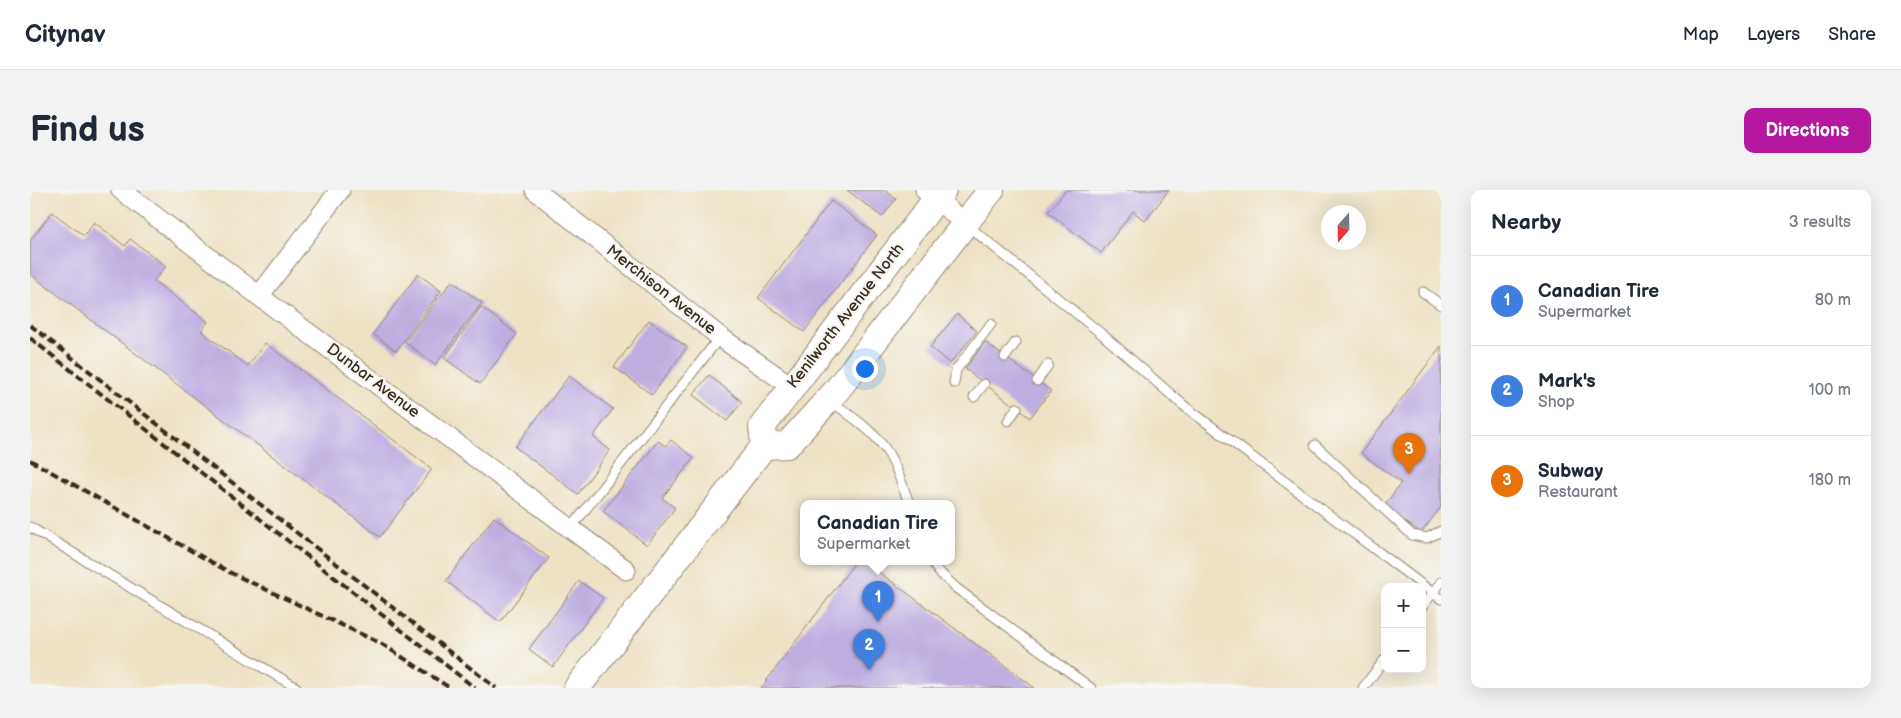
<!DOCTYPE html>
<html lang="en">
<head>
<meta charset="utf-8">
<style>
	body { margin:0; font-family:"Balsamiq Sans",sans-serif; background:#f2f2f3; color:#1f2937 }
	.controls { position:absolute; right:15px; bottom:15px; display:grid; overflow:hidden; border-radius:10px; box-shadow:0 5px 20px #0002 }
	.controls button { width:45px; height:45px; display:grid; place-items:center; padding:0; border:0; border-bottom:1px solid #e0e1e3; background:#fff; color:#1f2937; font:25px sans-serif }
	.compass { position:absolute; left:1291px; top:15px; width:45px; height:45px; border-radius:50%; background:#fff; box-shadow:0 5px 20px #0002; rotate:200deg }
	.you { position:absolute; left:834px; top:178px; width:18px; height:18px; margin:-12px; border:4px solid #fff; border-radius:50%; background:#1a73e8; box-shadow:0 0 0 8px #1a73e833 }
	.badge { display:grid; place-items:center; width:32px; height:32px; border-radius:50%; background:#b5179e; color:#fff; font-size:16px; font-weight:700 }
	.pin { position:absolute; translate:-50% -41px; filter:drop-shadow(0 1px 2px #0008) }
	.pin::after { content:''; position:absolute; top:26px; width:18px; height:15px; background:inherit; clip-path:polygon(0 0,100% 0,50% 100%) }
	.popup { position:absolute; left:770px; top:310px; width:155px; height:65px; box-sizing:border-box; display:grid; place-content:center; border-radius:10px; background:#fff; filter:drop-shadow(0 1px 4px #0005); font-size:16px; white-space:nowrap; color:#747a83 }
	.popup b { font-size:19px; color:#1f2937 }
	.popup::after { content:''; position:absolute; left:50%; top:100%; margin-left:-10px; border:10px solid transparent; border-top-color:#fff }
	.list { margin:0; padding:0; list-style:none }
	h2 { display:flex; justify-content:space-between; align-items:center; height:65px; margin:0; padding:0 20px; font-size:21px }
	h2 small { font-size:16px; font-weight:400; color:#747a83 }
	.list li { display:grid; grid-template-columns:32px 1fr auto; gap:15px; align-items:center; box-sizing:border-box; height:90px; padding:0 20px; border-top:1px solid #e0e1e3 }
	.list b { display:block; font-size:19px; white-space:nowrap }
	.list p { margin:0; font-size:16px; white-space:nowrap; color:#747a83 }
	.list em { font-size:16px; font-style:normal; color:#747a83 }
	.map { position:relative; flex:none; width:1411px; height:498px; overflow:hidden; border-radius:10px }
	header { display:flex; align-items:center; gap:30px; box-sizing:border-box; height:70px; padding:0 25px; background:#fff; border-bottom:1px solid #e0e1e3 }
	header strong { font-size:24px }
	nav { display:flex; gap:28px; margin-inline-start:auto; font-size:18px }
	.intro { display:flex; align-items:center; justify-content:space-between; box-sizing:border-box; height:120px; padding:0 30px }
	h1 { margin:0; font-size:35px }
	.button { padding:12px 22px; border-radius:10px; background:#b5179e; color:#fff; font-size:18px; font-weight:700 }
	main { display:flex; gap:30px; padding:0 30px }
	aside { flex:1; background:#fff; border-radius:10px; box-shadow:0 5px 20px #0002 }
	.map>svg:first-child { display:block }
	.building { fill:#beaee1 }
	.lines { fill:none; stroke-linecap:round; stroke-linejoin:round }
	.service-casing { stroke:#948672; stroke-width:11 }
	.minor-casing { stroke:#948672; stroke-width:21 }
	.secondary-casing { stroke:#948672; stroke-width:28 }
	.service { stroke:#fff; stroke-width:9 }
	.minor { stroke:#fff; stroke-width:19 }
	.secondary { stroke:#fff; stroke-width:26 }
	.rail { stroke:#3b2a1e; stroke-width:4; stroke-dasharray:8 4; stroke-linecap:butt }
	.labels { text-anchor:middle; dominant-baseline:central; stroke-width:5; stroke-linejoin:round; paint-order:stroke }
	.street-label { font-size:16px; fill:#3b2a1e; stroke:#f6f6f2 }
</style>
</head>
<body>
<header>
<strong>Citynav</strong>
<nav><a>Map</a><a>Layers</a><a>Share</a></nav>
</header>
<div class="intro"><h1>Find us</h1><a class="button">Directions</a></div>
<main>
<div class="map">
<svg width="1411" height="498" viewBox="0 0 1411 498">
	<rect width="100%" height="100%" fill="#f6f6f2"/>
	<filter id="ink" filterUnits="userSpaceOnUse"><feTurbulence type="fractalNoise" baseFrequency=".02" numOctaves="2"/><feDisplacementMap in="SourceGraphic" scale="10" xChannelSelector="R" yChannelSelector="G"/><feConvolveMatrix kernelMatrix="1 2 1 2 8 2 1 2 1" color-interpolation-filters="sRGB"/></filter>
	<filter id="wash" filterUnits="userSpaceOnUse"><feTurbulence type="fractalNoise" baseFrequency=".0096" numOctaves="4" result="noise"/><feDisplacementMap in="SourceGraphic" scale="20" xChannelSelector="R" yChannelSelector="G"/><feGaussianBlur stdDeviation="1.12" result="paint"/><feColorMatrix in="noise" values="0 0 0 0 0 0 0 0 0 0 0 0 0 0 0 0 0 1.4 0 .05"/><feComposite in="paint" operator="in"/></filter>
	<g filter="url(#wash)">
		<rect width="100%" height="100%" fill="#eee2c5"/>
		<g id="blocks">
			<g class="building">
				<polygon points="817,0 855,0 866,9 852,27"/>
				<polygon points="1036,0 1139,0 1115,31 1103,21 1071,63 1018,22"/>
				<polygon points="801,11 847,45 774,142 728,108"/>
				<polygon points="22,22 54,46 64,32 95,56 100,49 136,76 124,91 178,132 171,141 218,176 235,153 402,279 350,347 0,84 0,51"/>
				<polygon points="388,84 411,101 366,161 343,144"/>
				<polygon points="422,91 452,113 405,175 375,152"/>
				<polygon points="451,117 487,144 450,194 414,168"/>
				<polygon points="927,124 947,141 920,174 900,157"/>
				<polygon points="619,130 657,157 622,205 584,177"/>
				<polygon points="955,152 1021,201 1000,228 935,179"/>
				<polygon points="1411,156 1411,317 1391,343 1354,316 1371,293 1331,263"/>
				<polygon points="679,185 712,212 697,231 663,205"/>
				<polygon points="539,186 583,219 563,247 580,260 548,304 485,257"/>
				<polygon points="641,250 664,268 632,308 645,318 617,355 573,321 628,251 636,256"/>
				<polygon points="464,327 519,368 470,432 416,391"/>
				<polygon points="826,371 834,371 1005,498 731,498"/>
				<polygon points="549,391 573,408 523,477 499,459"/>
			</g>
		</g>
	</g>
	<g filter="url(#ink)">
		<use href="#blocks" fill-opacity="0" stroke="#948672" stroke-width="1"/>
		<g class="lines">
			<defs>
				<g id="service">
					<polyline points="937,35 1073,145 1153,215 1411,409"/>
					<polyline points="1393,102 1411,115"/>
					<polyline points="975,167 986,152"/>
					<polyline points="1007,191 1018,175"/>
					<polyline points="924,193 926,180 961,134"/>
					<polyline points="944,207 954,194"/>
					<path d="M801,211C819,225 843,240 856,260C867,276 872,295 879,313"/>
					<polyline points="978,231 987,218"/>
					<polyline points="1285,255 1382,345 1397,348 1411,341"/>
					<polyline points="0,337 267,498"/>
					<polyline points="541,338 690,147"/>
					<polyline points="902,371 908,381 926,398 1061,498"/>
					<polyline points="1392,417 1411,392"/>
					<polyline points="1333,498 1355,469"/>
				</g>
				<g id="minor">
					<polyline points="91,0 229,106 596,380"/>
					<polyline points="505,0 690,147 761,196"/>
					<polyline points="895,0 936,34"/>
					<polyline points="229,106 310,0"/>
				</g>
				<g id="secondary">
					<polyline points="734,256 757,255 807,200 961,0"/>
					<polyline points="547,498 734,256 732,237 913,0"/>
				</g>
			</defs>
			<use href="#service" class="service-casing"/>
			<use href="#minor" class="minor-casing"/>
			<use href="#secondary" class="secondary-casing"/>
			<use href="#service" class="service"/>
			<use href="#minor" class="minor"/>
			<use href="#secondary" class="secondary"/>
			<g class="rail">
				<polyline points="0,135 466,498"/>
				<polyline points="0,148 445,498"/>
				<polyline points="0,270 199,382 352,454 420,498"/>
			</g>
		</g>
	</g>
	<g class="labels">
		<g class="street-label">
			<text transform="translate(631 100) rotate(38)">Merchison Avenue</text>
			<text transform="translate(816 126) rotate(-52)">Kenilworth Avenue North</text>
			<text transform="translate(343 191) rotate(37)">Dunbar Avenue</text>
		</g>
	</g>
</svg>
<div class="controls">
<button>+</button>
<button>−</button>
</div>
<svg class="compass" viewBox="-18 -18 36 36"><path d="M0-13l5 13h-10z" fill="#e53935"/><path d="M0 13l5-13h-10z" fill="#747a83"/></svg>
<div class="you"></div>
<div class="pin badge" style="left:848px;top:432px;background:#3f7fe0">1</div>
<div class="popup"><b>Canadian Tire</b>Supermarket</div>
<div class="pin badge" style="left:839px;top:480px;background:#3f7fe0">2</div>
<div class="pin badge" style="left:1379px;top:284px;background:#e8710a">3</div>
</div>
<aside>
<h2>Nearby<small>3 results</small></h2>
<ul class="list">
<li><span class="badge" style="background:#3f7fe0">1</span><div><b>Canadian Tire</b><p>Supermarket</p></div><em>80 m</em></li>
<li><span class="badge" style="background:#3f7fe0">2</span><div><b>Mark's</b><p>Shop</p></div><em>100 m</em></li>
<li><span class="badge" style="background:#e8710a">3</span><div><b>Subway</b><p>Restaurant</p></div><em>180 m</em></li>
</ul>
</aside>
</main>
</body>
</html>
